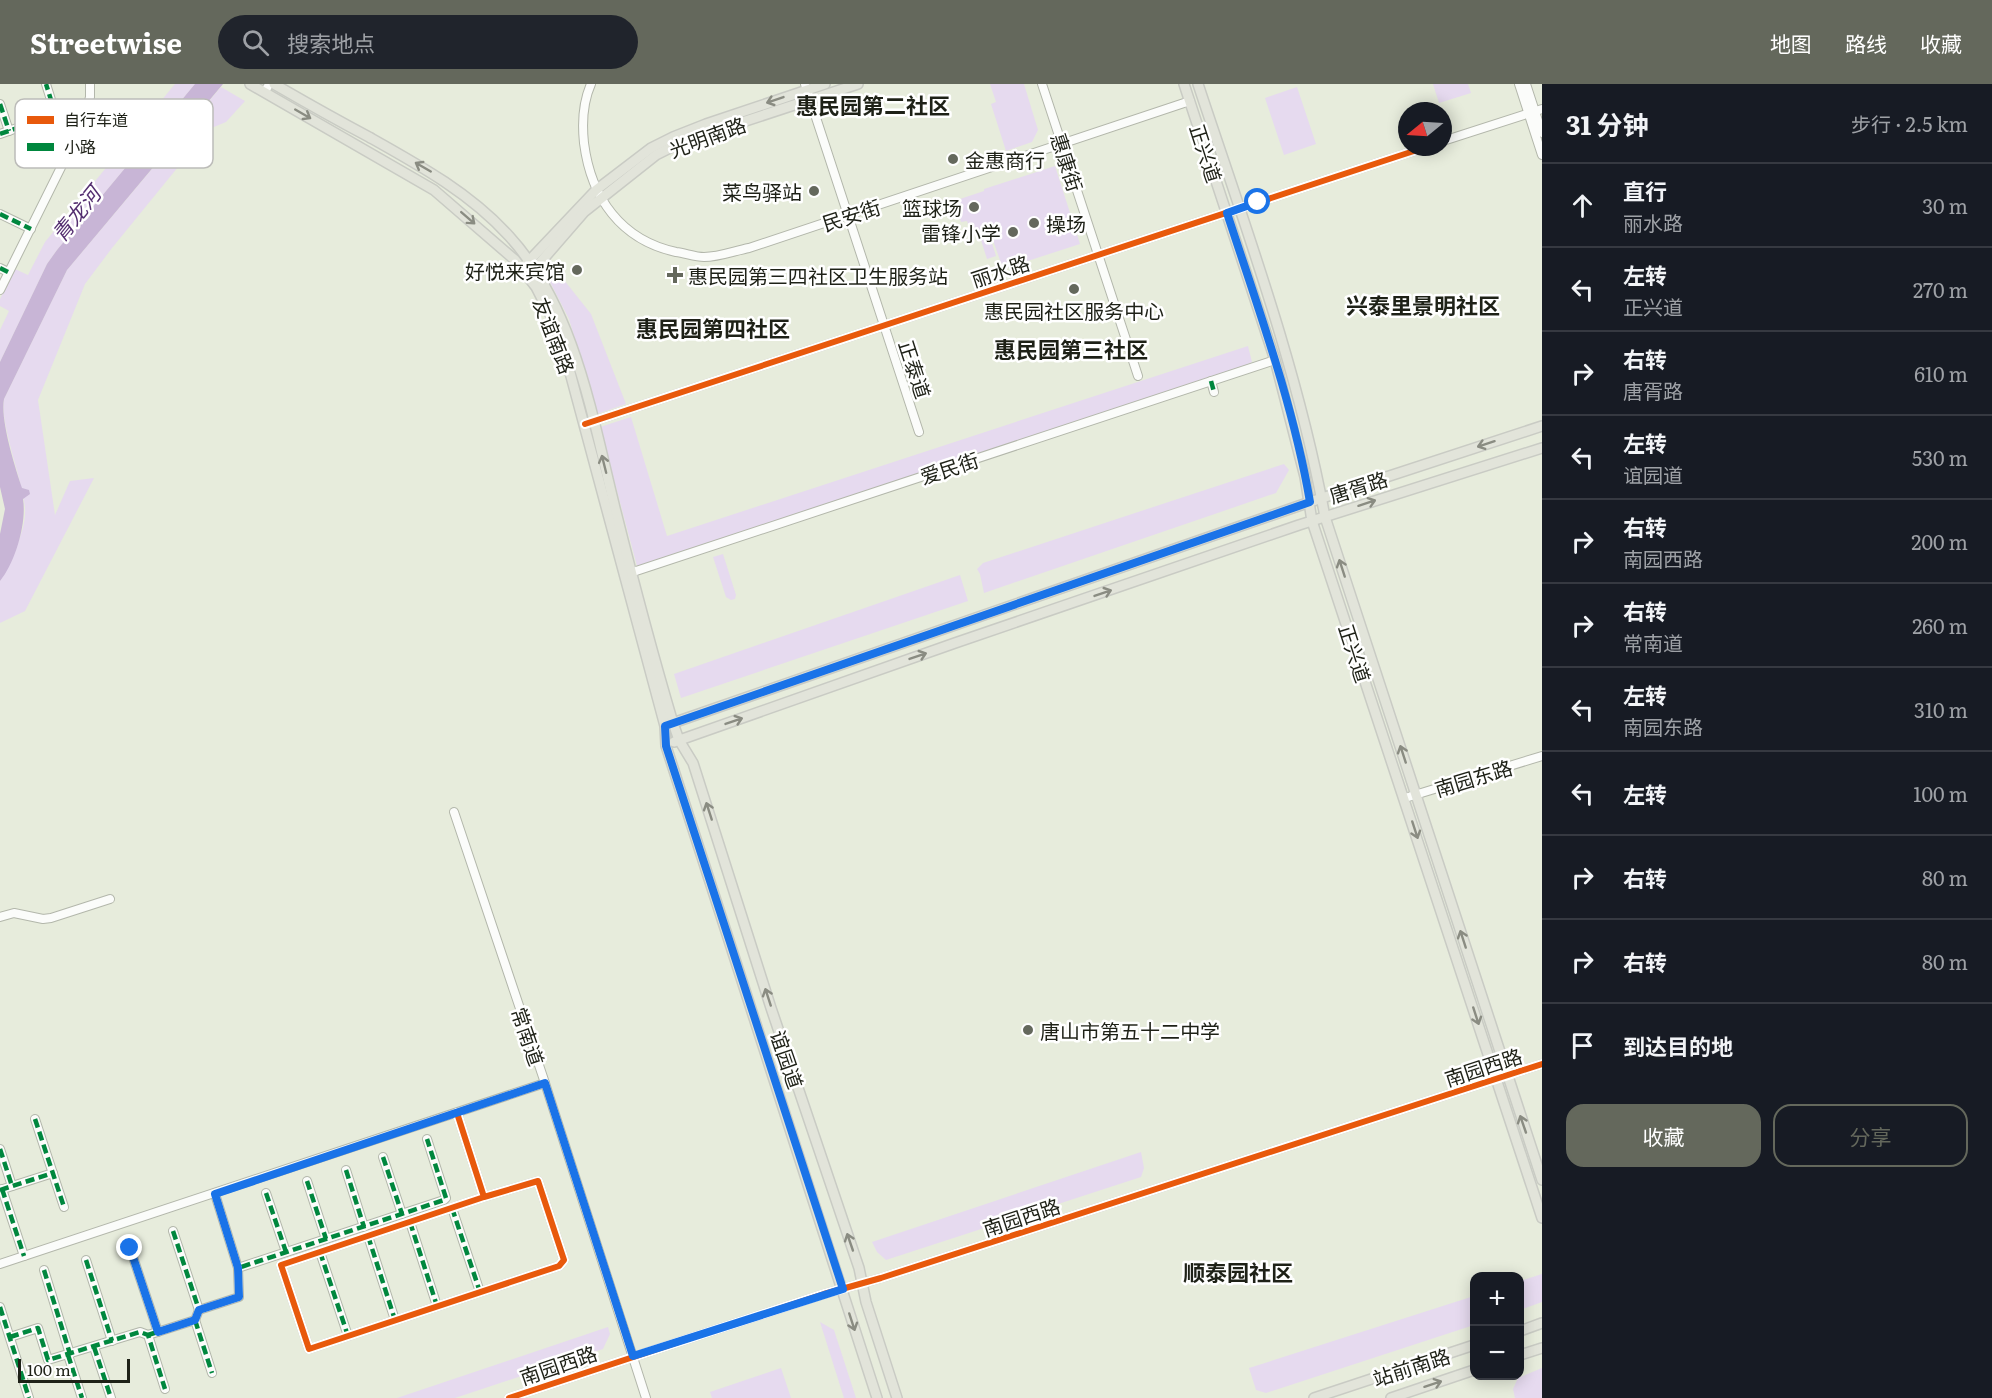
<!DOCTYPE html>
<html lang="zh">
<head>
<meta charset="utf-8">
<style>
	body { margin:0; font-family:Literata,"Noto Sans SC",serif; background:#20242c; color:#f1f3f6 }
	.controls { position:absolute; right:18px; bottom:18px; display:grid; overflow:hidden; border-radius:12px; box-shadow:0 3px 15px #0003 }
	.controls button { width:54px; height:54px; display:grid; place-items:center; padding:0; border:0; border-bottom:2px solid #363941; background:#171b24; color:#f1f3f6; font:30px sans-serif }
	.compass { position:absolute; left:1398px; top:18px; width:54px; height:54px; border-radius:50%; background:#171b24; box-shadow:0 3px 15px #0003; rotate:252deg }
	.scale { position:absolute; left:18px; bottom:15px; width:112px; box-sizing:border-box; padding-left:6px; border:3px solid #1e2117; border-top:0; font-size:16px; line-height:21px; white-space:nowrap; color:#1e2117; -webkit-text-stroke:4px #fff; paint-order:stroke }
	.stop { position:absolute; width:18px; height:18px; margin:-14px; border:4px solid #1a73e8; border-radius:50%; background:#fff }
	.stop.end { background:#1a73e8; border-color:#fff; box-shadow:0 2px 6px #0008 }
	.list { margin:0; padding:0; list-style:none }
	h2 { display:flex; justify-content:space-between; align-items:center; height:78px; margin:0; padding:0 24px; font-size:26px }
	h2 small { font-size:20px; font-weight:400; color:#9ea1a6 }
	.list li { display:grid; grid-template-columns:39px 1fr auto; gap:18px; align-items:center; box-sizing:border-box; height:84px; padding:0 24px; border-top:2px solid #363941 }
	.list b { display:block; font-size:22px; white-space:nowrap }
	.list p { margin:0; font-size:20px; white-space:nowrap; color:#9ea1a6 }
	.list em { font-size:20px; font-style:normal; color:#9ea1a6 }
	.actions { display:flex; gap:12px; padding:18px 24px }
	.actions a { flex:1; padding:14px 0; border:2px solid #64685c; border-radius:18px; text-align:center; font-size:21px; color:#64685c }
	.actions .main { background:#64685c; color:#fff }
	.icon { flex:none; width:33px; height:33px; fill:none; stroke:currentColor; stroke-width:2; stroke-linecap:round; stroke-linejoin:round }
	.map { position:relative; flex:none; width:1542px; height:1314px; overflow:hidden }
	header { display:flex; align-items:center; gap:36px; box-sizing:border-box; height:84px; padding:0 30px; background:#64685c; color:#fff }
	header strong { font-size:28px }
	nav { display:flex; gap:33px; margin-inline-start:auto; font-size:21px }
	.search { width:420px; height:54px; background:#20242c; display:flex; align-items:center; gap:15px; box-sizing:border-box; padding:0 21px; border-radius:33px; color:#9ea1a6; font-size:22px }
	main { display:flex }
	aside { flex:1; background:#171b24 }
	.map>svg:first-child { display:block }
	.green { fill:#e6daef }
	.water { fill:#c8b5d6 }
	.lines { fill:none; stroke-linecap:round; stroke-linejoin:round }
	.minor-casing { stroke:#b3b7ab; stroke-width:10 }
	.major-casing { stroke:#c9cbc4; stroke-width:12 }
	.minor { stroke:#fbfcfa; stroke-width:8 }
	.major { stroke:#e2e4da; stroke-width:9 }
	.quiet { stroke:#00873e; stroke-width:4.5; stroke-dasharray:9 4.5; stroke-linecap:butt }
	.cycleway-casing { stroke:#fff; stroke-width:10 }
	.cycleway { stroke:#e8590c; stroke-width:6 }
	.oneway { stroke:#8a8c82 }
	.route { stroke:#1a73e8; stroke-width:8 }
	.poi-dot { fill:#64685c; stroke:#fff; stroke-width:2 }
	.labels { text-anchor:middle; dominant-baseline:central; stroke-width:5; stroke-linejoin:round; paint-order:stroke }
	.street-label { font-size:20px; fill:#1e2117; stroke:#fff }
	.poi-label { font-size:20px; fill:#1e2117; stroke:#fff; text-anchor:start }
	.water-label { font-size:21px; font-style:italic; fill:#542e70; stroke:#fff }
	.quarter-label { font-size:22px; font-weight:bold; fill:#1e2117; stroke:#fff }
	.key { fill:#fff; stroke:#bcbcb9; stroke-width:1.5 }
	.key-label { font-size:16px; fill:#1e2117 }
</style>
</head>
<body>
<header>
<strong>Streetwise</strong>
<div class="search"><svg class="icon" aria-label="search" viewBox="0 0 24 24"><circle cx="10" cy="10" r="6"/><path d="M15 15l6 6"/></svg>搜索地点</div>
<nav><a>地图</a><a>路线</a><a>收藏</a></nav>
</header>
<main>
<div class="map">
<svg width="1542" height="1314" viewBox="0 0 1542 1314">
	<rect width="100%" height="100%" fill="#e7ecdc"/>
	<g class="green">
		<polygon points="175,0 195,0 57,166 47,180 0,278 0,246 9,227 0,222 0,215 15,185 28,191 45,158"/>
		<polygon points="990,0 1024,0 1038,46 1032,58 1006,67 991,20 996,18"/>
		<polygon points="1433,0 1468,0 1471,9 1439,19"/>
		<path d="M221,3L245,17L226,38L209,45L112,164L85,200L38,316L55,431L70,397L94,394L25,527L0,539C0,529 0,505 0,497C9,474 27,450 25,423C22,394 0,341 4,315L67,186Z"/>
		<polygon points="1297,3 1316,60 1284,71 1265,14"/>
		<polygon points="1055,82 1080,160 1006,184 1001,179 989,145 983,142 988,147 996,172 987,175 977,144 970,146 967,137 961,138 954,117 984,107 984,105"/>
		<polygon points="560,191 591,230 626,320 597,330 569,235 550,198"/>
		<polygon points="1248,262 1252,278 1238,285 637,482 600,343 631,333 667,452"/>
		<polygon points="1284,380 1289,386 1276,409 984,509 980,490 977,485 983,479"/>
		<polygon points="723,470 736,511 735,515 731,516 726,513 713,473"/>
		<polygon points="960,491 968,517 681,614 674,590"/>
		<polygon points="1141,1068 1144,1084 1141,1093 886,1176 877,1168 872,1158"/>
		<polygon points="1542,1190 1542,1218 1520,1226 1520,1197"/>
		<polygon points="1474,1212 1474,1241 1266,1309 1256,1306 1249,1284"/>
		<polygon points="820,1238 834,1246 856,1314 844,1314"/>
		<polygon points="608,1243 610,1250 603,1265 455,1314 397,1314"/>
		<polygon points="781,1284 791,1314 712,1314 710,1308"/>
		<polygon points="1542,1284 1542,1314 1515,1314 1513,1305 1518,1294"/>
	</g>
	<path class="water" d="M195,0H223L67,186L4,315C0,336 15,383 22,404L29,406L30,410L23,415C27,439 15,479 0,497V450L5,425L0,403V278L47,180L57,166Z"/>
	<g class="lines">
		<defs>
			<g id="minor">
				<path d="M591,0C583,18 582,40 584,59C591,114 621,156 676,168C685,169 695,173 704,173C719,173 734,167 749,164L1190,17"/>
				<polyline points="805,0 919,348"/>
				<polyline points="1042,0 1138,292"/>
				<polyline points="1519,0 1542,71"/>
				<polyline points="1526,0 1542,49"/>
				<polyline points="265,8 269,0"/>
				<polyline points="0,20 9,47"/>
				<polyline points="38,36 46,52 70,64"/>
				<polyline points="0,50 51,32 52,19 46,0"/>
				<polyline points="1443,57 1542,25"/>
				<polyline points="0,130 31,145"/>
				<polyline points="0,184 8,188"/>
				<polyline points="0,206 83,39 90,13 90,0"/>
				<polyline points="1211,297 1214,308"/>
				<polyline points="585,340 1426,63"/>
				<polyline points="627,490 1275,276"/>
				<polyline points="1405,714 1542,672"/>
				<polyline points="454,728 545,999 646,1314"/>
				<polyline points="0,833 14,829 43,835 51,834 110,815"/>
				<polyline points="457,1029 484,1113 281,1181 309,1265 559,1182 564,1176 538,1097 484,1113"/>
				<polyline points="35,1035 64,1123"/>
				<polyline points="0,1065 12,1102"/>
				<polyline points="383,1073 402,1130"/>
				<polyline points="346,1086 364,1143"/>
				<polyline points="307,1097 326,1155"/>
				<polyline points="2,1105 24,1172"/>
				<polyline points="0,1106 53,1089"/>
				<polyline points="266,1109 286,1168"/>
				<polyline points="215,1110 238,1184"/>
				<polyline points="452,1124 480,1208"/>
				<polyline points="410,1138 437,1222"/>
				<polyline points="173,1147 199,1226"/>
				<polyline points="368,1152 395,1236"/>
				<polyline points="130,1164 158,1248"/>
				<polyline points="320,1168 348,1252"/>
				<polyline points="86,1176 112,1257"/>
				<polyline points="0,1180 545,999"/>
				<polyline points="44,1186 70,1270"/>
				<polyline points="0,1223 29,1314"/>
				<polyline points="195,1236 212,1289"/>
				<polyline points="148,1251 195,1236 199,1226 239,1213 238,1184 444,1116 446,1114 427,1055"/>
				<polyline points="10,1253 38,1244 48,1276 140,1248 148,1251 165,1305"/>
				<polyline points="94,1263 111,1314"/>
				<polyline points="68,1271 82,1314"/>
				<polyline points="509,1314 824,1210 881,1194 1542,980"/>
			</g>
			<g id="major">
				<polyline points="250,0 434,106 515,176 536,203 554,238 565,270 665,642 666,662 877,1314"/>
				<path d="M274,0C305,18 337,36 369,53C419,81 470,109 509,152C575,224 592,332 615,424C633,496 652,568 673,639L679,656L693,679L771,924L859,1184L866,1218L897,1314"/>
				<polyline points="1184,0 1275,276 1305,393 1312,437 1542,1134"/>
				<path d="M1198,0C1245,142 1298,285 1325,433L1542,1096"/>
				<polyline points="526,180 596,106 651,64 673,53 706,40 825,0"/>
				<polyline points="532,188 584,128 656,71 678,60 709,49 858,0"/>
				<polyline points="667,641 1310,418 1542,342"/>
				<polyline points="674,658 955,559 1299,441 1542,364"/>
				<polyline points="1520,1247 1542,1239"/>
				<polyline points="1520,1271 1542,1264"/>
				<polyline points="1314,1314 1474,1261"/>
				<polyline points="1391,1314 1474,1286"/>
			</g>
		</defs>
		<use href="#minor" class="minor-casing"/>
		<use href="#major" class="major-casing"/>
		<use href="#minor" class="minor"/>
		<use href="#major" class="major"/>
		<g class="quiet">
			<polyline points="0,20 9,47"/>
			<polyline points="38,36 46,52 70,64"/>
			<polyline points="0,50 51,32 52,19 46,0"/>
			<polyline points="0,130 31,145"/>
			<polyline points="0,184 8,188"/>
			<polyline points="1211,297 1214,308"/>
			<polyline points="35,1035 64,1123"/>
			<polyline points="0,1065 12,1102"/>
			<polyline points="383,1073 402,1130"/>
			<polyline points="346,1086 364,1143"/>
			<polyline points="307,1097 326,1155"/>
			<polyline points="2,1105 24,1172"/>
			<polyline points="0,1106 53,1089"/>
			<polyline points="266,1109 286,1168"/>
			<polyline points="215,1110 238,1184"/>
			<polyline points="452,1124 480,1208"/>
			<polyline points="410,1138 437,1222"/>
			<polyline points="173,1147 199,1226"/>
			<polyline points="368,1152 395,1236"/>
			<polyline points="130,1164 158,1248"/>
			<polyline points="320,1168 348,1252"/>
			<polyline points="86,1176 112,1257"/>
			<polyline points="44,1186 70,1270"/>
			<polyline points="0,1223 29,1314"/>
			<polyline points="195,1236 212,1289"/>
			<polyline points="148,1251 195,1236 199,1226 239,1213 238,1184 444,1116 446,1114 427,1055"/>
			<polyline points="10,1253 38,1244 48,1276 140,1248 148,1251 165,1305"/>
			<polyline points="94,1263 111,1314"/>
			<polyline points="68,1271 82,1314"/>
		</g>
		<defs>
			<g id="cycleway">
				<polyline points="585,340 1426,63"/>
				<polyline points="457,1029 484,1113 281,1181 309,1265 559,1182 564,1176 538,1097 484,1113"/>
				<polyline points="509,1314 824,1210 881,1194 1542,980"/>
			</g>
		</defs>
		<use href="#cycleway" class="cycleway-casing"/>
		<use href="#cycleway" class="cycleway"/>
	</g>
	<defs><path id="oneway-shaft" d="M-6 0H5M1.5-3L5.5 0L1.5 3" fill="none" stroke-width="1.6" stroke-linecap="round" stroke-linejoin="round" transform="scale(1.5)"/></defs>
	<g class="oneway">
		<use href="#oneway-shaft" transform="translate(775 16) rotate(161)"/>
		<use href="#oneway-shaft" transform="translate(303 30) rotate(30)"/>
		<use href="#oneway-shaft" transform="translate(423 83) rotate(-150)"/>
		<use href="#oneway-shaft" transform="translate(468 134) rotate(41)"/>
		<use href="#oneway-shaft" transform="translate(1486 360) rotate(162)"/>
		<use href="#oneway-shaft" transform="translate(604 380) rotate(-104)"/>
		<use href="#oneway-shaft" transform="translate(1367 419) rotate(-18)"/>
		<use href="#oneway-shaft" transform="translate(1342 484) rotate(-108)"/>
		<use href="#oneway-shaft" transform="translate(1103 509) rotate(-19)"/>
		<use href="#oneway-shaft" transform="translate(918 572) rotate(-19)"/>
		<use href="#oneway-shaft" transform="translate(734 637) rotate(-19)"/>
		<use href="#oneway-shaft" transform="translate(1403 670) rotate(-108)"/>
		<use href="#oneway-shaft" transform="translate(709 727) rotate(-108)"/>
		<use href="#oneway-shaft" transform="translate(1415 746) rotate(72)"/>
		<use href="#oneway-shaft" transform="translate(1463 855) rotate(-108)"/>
		<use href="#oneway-shaft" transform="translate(768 913) rotate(-108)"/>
		<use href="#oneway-shaft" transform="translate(1476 932) rotate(72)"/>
		<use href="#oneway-shaft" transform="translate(1523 1040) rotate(-109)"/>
		<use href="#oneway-shaft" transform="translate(850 1158) rotate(-109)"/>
		<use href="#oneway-shaft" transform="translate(852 1238) rotate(72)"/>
		<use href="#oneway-shaft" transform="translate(1433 1300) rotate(-18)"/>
	</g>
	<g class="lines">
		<path class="route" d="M130,1164L158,1248L195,1236L199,1226L239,1213L238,1184L215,1110L545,999L633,1272L843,1205L666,662L665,642L1310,418C1293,319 1258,224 1227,129L1258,118"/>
	</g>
	<g class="poi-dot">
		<circle cx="953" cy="75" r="6"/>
		<circle cx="814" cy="107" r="6"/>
		<circle cx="974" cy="123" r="6"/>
		<circle cx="1034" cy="139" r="6"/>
		<circle cx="1013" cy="148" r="6"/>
		<circle cx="577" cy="186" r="6"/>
		<path d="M672 182h6v6h6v6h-6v6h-6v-6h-6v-6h6z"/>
		<circle cx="1074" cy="205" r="6"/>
		<circle cx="1028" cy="946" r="6"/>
	</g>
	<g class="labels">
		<g class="street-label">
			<text transform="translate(707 52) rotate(-20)">光明南路</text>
			<text transform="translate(1207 69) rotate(72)">正兴道</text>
			<text transform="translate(1068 78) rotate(72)">惠康街</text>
			<text transform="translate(851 130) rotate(-18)">民安街</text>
			<text transform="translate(1000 186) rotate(-18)">丽水路</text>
			<text transform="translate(555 251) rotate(69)">友谊南路</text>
			<text transform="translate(916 285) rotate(72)">正泰道</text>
			<text transform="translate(949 383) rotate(-18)">爱民街</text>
			<text transform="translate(1358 402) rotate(-18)">唐胥路</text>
			<text transform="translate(1356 569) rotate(72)">正兴道</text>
			<text transform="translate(1473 693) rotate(-17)">南园东路</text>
			<text transform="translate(529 952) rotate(71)">常南道</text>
			<text transform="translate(788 975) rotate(71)">谊园道</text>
			<text transform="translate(1483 982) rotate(-18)">南园西路</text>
			<text transform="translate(1021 1132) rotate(-18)">南园西路</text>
			<text transform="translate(558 1280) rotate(-19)">南园西路</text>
			<text transform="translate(1411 1282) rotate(-18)">站前南路</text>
		</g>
		<g class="poi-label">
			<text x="965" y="75">金惠商行</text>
			<text x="802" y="107" text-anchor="end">菜鸟驿站</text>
			<text x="962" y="123" text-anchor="end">篮球场</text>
			<text x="1046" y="139">操场</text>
			<text x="1001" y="148" text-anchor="end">雷锋小学</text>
			<text x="565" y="186" text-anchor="end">好悦来宾馆</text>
			<text x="688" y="191">惠民园第三四社区卫生服务站</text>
			<text x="1074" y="226" text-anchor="middle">惠民园社区服务中心</text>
			<text x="1040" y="946">唐山市第五十二中学</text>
		</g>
		<g class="water-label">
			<text transform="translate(75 129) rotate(-51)">青龙河</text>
		</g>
		<g class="quarter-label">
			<text x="873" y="20">惠民园第二社区</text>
			<text x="1423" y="220">兴泰里景明社区</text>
			<text x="713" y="243">惠民园第四社区</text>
			<text x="1071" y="264">惠民园第三社区</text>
			<text x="1238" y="1187">顺泰园社区</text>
		</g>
	</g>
	<rect x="15" y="15" width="198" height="69" rx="9" class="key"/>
	<rect x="27" y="32" width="27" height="8" fill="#e8590c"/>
	<rect x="27" y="59" width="27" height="8" fill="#00873e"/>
	<g class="key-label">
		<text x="64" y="42">自行车道</text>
		<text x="64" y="69">小路</text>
	</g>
</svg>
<div class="controls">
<button>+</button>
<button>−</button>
</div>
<svg class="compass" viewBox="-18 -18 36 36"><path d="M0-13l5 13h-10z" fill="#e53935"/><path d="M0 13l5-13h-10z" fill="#9ea1a6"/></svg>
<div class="scale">100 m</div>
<div class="stop" style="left:1258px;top:118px"></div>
<div class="stop end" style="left:130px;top:1164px"></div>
</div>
<aside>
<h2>31 分钟<small>步行 · 2.5 km</small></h2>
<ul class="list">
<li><svg class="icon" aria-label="ahead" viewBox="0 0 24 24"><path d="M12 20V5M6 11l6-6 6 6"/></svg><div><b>直行</b><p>丽水路</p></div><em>30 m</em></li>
<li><svg class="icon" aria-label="left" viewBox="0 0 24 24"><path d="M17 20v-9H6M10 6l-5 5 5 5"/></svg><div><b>左转</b><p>正兴道</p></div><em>270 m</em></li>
<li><svg class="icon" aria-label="right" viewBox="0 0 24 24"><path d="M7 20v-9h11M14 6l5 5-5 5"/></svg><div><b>右转</b><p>唐胥路</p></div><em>610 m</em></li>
<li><svg class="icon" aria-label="left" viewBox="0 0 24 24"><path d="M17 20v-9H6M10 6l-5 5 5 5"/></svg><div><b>左转</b><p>谊园道</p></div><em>530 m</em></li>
<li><svg class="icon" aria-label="right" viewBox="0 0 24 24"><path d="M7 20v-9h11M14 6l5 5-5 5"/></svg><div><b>右转</b><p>南园西路</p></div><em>200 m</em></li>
<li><svg class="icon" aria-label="right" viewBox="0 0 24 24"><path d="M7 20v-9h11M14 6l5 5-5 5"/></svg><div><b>右转</b><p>常南道</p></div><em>260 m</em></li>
<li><svg class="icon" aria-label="left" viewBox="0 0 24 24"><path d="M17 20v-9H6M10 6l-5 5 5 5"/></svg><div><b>左转</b><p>南园东路</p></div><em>310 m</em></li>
<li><svg class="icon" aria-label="left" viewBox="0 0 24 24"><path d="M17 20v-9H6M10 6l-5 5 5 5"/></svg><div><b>左转</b></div><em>100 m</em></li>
<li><svg class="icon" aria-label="right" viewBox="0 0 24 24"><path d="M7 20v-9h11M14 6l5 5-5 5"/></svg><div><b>右转</b></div><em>80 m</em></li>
<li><svg class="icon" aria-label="right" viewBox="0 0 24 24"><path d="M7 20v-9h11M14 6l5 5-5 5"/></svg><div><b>右转</b></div><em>80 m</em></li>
<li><svg class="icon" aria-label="arrive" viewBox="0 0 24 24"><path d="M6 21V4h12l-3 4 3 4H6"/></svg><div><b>到达目的地</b></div></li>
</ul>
<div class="actions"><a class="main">收藏</a><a>分享</a></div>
</aside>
</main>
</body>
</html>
